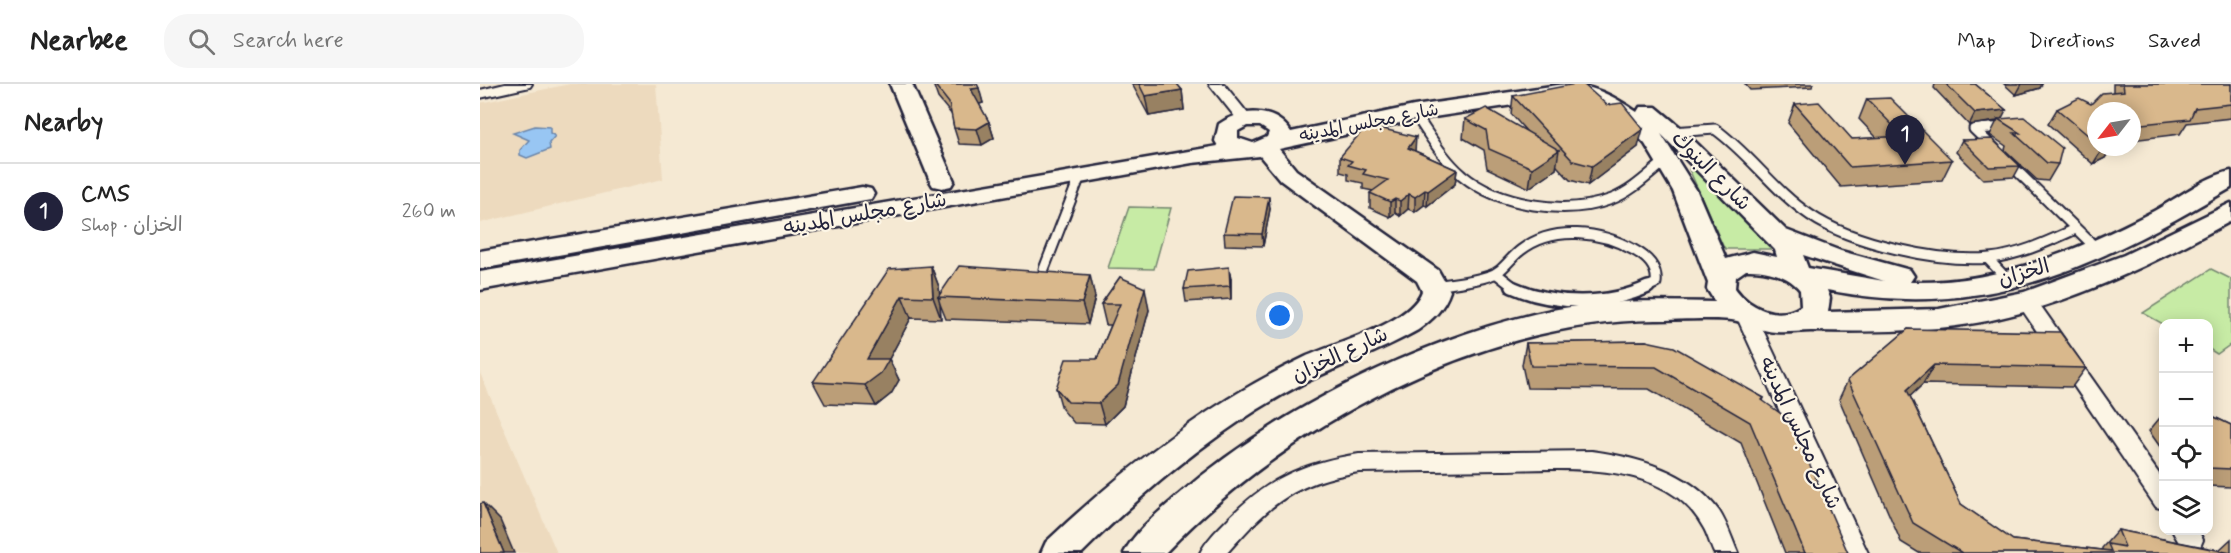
<!DOCTYPE html>
<html lang="en">
<head>
<meta charset="utf-8">
<style>
	body { margin:0; font-family:Mynerve,"Playpen Sans Arabic",sans-serif; background:#f6f6f6; color:#222 }
	.controls { position:absolute; right:18px; bottom:18px; display:grid; overflow:hidden; border-radius:12px; box-shadow:0 3px 15px #0003 }
	.controls button { width:54px; height:54px; display:grid; place-items:center; padding:0; border:0; border-bottom:2px solid #e0e0e0; background:#fff; color:#222; font:30px sans-serif }
	.compass { position:absolute; left:1607px; top:18px; width:54px; height:54px; border-radius:50%; background:#fff; box-shadow:0 3px 15px #0003; rotate:239deg }
	.you { position:absolute; left:800px; top:232px; width:21px; height:21px; margin:-15px; border:4px solid #fff; border-radius:50%; background:#1a73e8; box-shadow:0 0 0 9px #1a73e833 }
	.badge { display:grid; place-items:center; width:39px; height:39px; border-radius:50%; background:#22223b; color:#fff; font-size:20px; font-weight:700 }
	.pin { position:absolute; translate:-50% -50px; filter:drop-shadow(0 2px 3px #0008) }
	.pin::after { content:''; position:absolute; top:32px; width:21px; height:18px; background:inherit; clip-path:polygon(0 0,100% 0,50% 100%) }
	.list { margin:0; padding:0; list-style:none }
	h2 { display:flex; justify-content:space-between; align-items:center; height:78px; margin:0; padding:0 24px; font-size:26px }
	h2 small { font-size:20px; font-weight:400; color:#767676 }
	.list li { display:grid; grid-template-columns:39px 1fr auto; gap:18px; align-items:center; box-sizing:border-box; height:96px; padding:0 24px; border-top:2px solid #e0e0e0 }
	.list b { display:block; font-size:22px; white-space:nowrap }
	.list p { margin:0; font-size:20px; white-space:nowrap; color:#767676 }
	.list em { font-size:20px; font-style:normal; color:#767676 }
	.icon { flex:none; width:33px; height:33px; fill:none; stroke:currentColor; stroke-width:2; stroke-linecap:round; stroke-linejoin:round }
	.map { position:relative; flex:none; width:1751px; height:469px; overflow:hidden }
	header { display:flex; align-items:center; gap:36px; box-sizing:border-box; height:84px; padding:0 30px; background:#fff; border-bottom:2px solid #e0e0e0 }
	header strong { font-size:28px }
	nav { display:flex; gap:33px; margin-inline-start:auto; font-size:21px }
	.search { width:420px; height:54px; background:#f6f6f6; display:flex; align-items:center; gap:15px; box-sizing:border-box; padding:0 21px; border-radius:24px; color:#767676; font-size:22px }
	main { display:flex }
	aside { flex:1; background:#fff }
	.map>svg:first-child { display:block }
	.built { fill:#eddabe }
	.green { fill:#c7eba5; stroke:#748670; stroke-width:1.5 }
	.water { fill:#98c6f3; stroke:#6984a9; stroke-width:1.5 }
	.lines { fill:none; stroke-linecap:round; stroke-linejoin:round }
	.lane-far1-casing { stroke:#22223b; stroke-width:13 }
	.lane-casing { stroke:#22223b; stroke-width:16 }
	.street-casing { stroke:#22223b; stroke-width:4 }
	.secondary-casing { stroke:#22223b; stroke-width:5 }
	.lane-far1 { stroke:#fcf5e5; stroke-width:9 }
	.lane { stroke:#fcf5e5; stroke-width:11 }
	.street { fill:#fcf5e5; fill-rule:evenodd }
	.secondary { fill:#fcf5e5; fill-rule:evenodd }
	.wall { fill:#bb9e78; stroke:#22223b; stroke-width:1.5 }
	.shaded-wall { fill:#988162; stroke:#22223b; stroke-width:1.5 }
	.building { fill:#d9b88c; stroke:#22223b; stroke-width:1.5 }
	.labels { text-anchor:middle; dominant-baseline:central; stroke-width:4.5; stroke-linejoin:round; paint-order:stroke }
	.far-street-label { font-size:18px; fill:#22223b; stroke:#fcf5e5 }
	.street-label { font-size:21px; fill:#22223b; stroke:#fcf5e5 }
</style>
</head>
<body>
<header>
<strong>Nearbee</strong>
<div class="search"><svg class="icon" aria-label="search" viewBox="0 0 24 24"><circle cx="10" cy="10" r="6"/><path d="M15 15l6 6"/></svg>Search here</div>
<nav><a>Map</a><a>Directions</a><a>Saved</a></nav>
</header>
<main>
<aside>
<h2>Nearby<small></small></h2>
<ul class="list">
<li><span class="badge">1</span><div><b>CMS</b><p>Shop · الخزان</p></div><em>260 m</em></li>
</ul>
</aside>
<div class="map">
<svg width="1751" height="469" viewBox="0 0 1751 469">
	<rect width="100%" height="100%" fill="#f5e9d3"/>
	<filter id="ink" filterUnits="userSpaceOnUse"><feTurbulence type="fractalNoise" baseFrequency=".0167" numOctaves="2"/><feDisplacementMap in="SourceGraphic" scale="12" xChannelSelector="R" yChannelSelector="G"/><feConvolveMatrix kernelMatrix="1 2 1 2 8 2 1 2 1" color-interpolation-filters="sRGB"/></filter>
	<g filter="url(#ink)">
		<g class="built">
			<polygon points="90,0 176,0 183,95 0,139 0,19"/>
			<polygon points="0,289 77,469 0,469"/>
		</g>
		<g class="green">
			<polygon points="1212,84 1286,151 1293,165 1246,165 1243,162 1209,85"/>
			<polygon points="649,123 691,124 674,185 628,184"/>
			<polygon points="1731,185 1751,195 1751,260 1737,270 1729,265 1728,240 1683,240 1663,229"/>
		</g>
		<polygon class="water" points="55,42 70,43 70,49 75,52 69,59 70,65 47,74 40,71 40,66 49,56 33,49"/>
		<g class="lines">
			<defs>
				<g id="lane-far1">
					<path d="M934,29C949,50 962,74 982,91C1019,122 1087,132 1132,115C1153,107 1170,89 1188,75"/>
					<path d="M1192,48L1235,45C1270,70 1294,107 1330,131C1371,159 1460,179 1510,174C1540,171 1569,157 1596,145"/>
					<polyline points="1515,65 1494,45 1528,43"/>
					<polyline points="1528,78 1616,164"/>
					<polyline points="1508,175 1527,195"/>
					<polyline points="564,185 600,92"/>
					<polyline points="1017,190 1035,204"/>
					<path d="M954,202C972,199 991,198 1009,192C1023,188 1029,175 1041,166C1073,141 1121,147 1154,166C1167,173 1178,184 1176,199L1165,204"/>
				</g>
				<path id="lane" d="M1032,203C1073,221 1127,222 1168,203"/>
				<g id="street">
					<polygon points="25,0 52,0 50,3 0,14 0,6"/>
					<polygon points="729,0 744,0 773,36 770,39 760,39"/>
					<polygon points="1546,210 1553,211 1684,397 1684,425 1676,423 1539,221 1536,216 1539,211"/>
					<polygon points="1265,222 1272,224 1275,229 1388,469 1364,469 1255,229 1258,224"/>
					<path d="M1112,367C1157,373 1211,388 1239,427C1247,439 1252,455 1258,469H1234C1230,461 1228,451 1223,443C1186,375 1086,385 1021,386C974,387 926,387 879,388C814,398 789,421 747,469H720C726,457 736,447 746,437C786,395 822,379 879,370Z"/>
					<path d="M1692,446H1718L1723,456L1720,463C1704,469 1699,460 1692,446Z"/>
				</g>
				<g id="secondary">
					<polygon points="410,0 432,0 474,97 471,102 462,104 453,102 450,97"/>
					<path d="M1085,0C1112,0 1135,13 1157,28L1160,23H1176L1200,43L1306,146L1361,167L1430,186L1434,192L1430,198C1518,200 1597,167 1674,127C1698,114 1724,93 1751,87V104C1617,182 1506,238 1347,206L1350,214L1348,228L1459,225L1544,208L1644,171L1751,119V137C1665,184 1574,229 1476,242C1428,248 1379,248 1331,247C1319,247 1308,249 1296,248C1282,247 1271,241 1257,237C1242,233 1194,236 1176,236C998,237 806,342 685,469H644C655,447 678,429 696,413C796,326 942,253 1072,226C1126,215 1181,217 1235,218L1227,205L1228,199L1193,107L1165,60L1144,38L1118,21L1092,12L934,36L799,65L816,86L958,186L970,207C964,225 953,235 938,246C901,267 860,281 822,300C740,343 668,403 602,469H561L566,458C644,384 728,319 825,273C857,258 929,241 942,207L937,197L800,96L780,72L712,79L0,206V188L738,62L735,57L739,40C762,24 794,23 811,48L934,22ZM767,42H780L789,48L787,53L773,59L758,54V47ZM1181,50L1295,166L1297,173L1273,168L1246,175L1217,107ZM1323,171L1404,197L1328,184ZM1266,186C1285,185 1308,191 1320,206L1321,222C1299,237 1270,225 1255,204L1256,193Z"/>
					<polygon points="382,103 391,105 394,110 391,115 0,185 0,167"/>
				</g>
			</defs>
			<use href="#lane-far1" class="lane-far1-casing"/>
			<use href="#lane" class="lane-casing"/>
			<use href="#street" class="street-casing"/>
			<use href="#secondary" class="secondary-casing"/>
			<use href="#lane-far1" class="lane-far1"/>
			<use href="#lane" class="lane"/>
			<use href="#street" class="street"/>
			<use href="#secondary" class="secondary"/>
		</g>
		<g class="wall">
			<polygon points="453,0 497,0 503,19 499,20 509,38 514,54 502,61 479,60 474,44 472,31 458,14"/>
			<polygon points="652,0 697,0 702,6 704,26 669,32"/>
			<polygon points="1265,0 1333,0 1332,3 1270,6"/>
			<polygon points="1455,0 1495,0 1526,26 1521,34 1578,80 1568,97 1557,96 1525,66 1526,62 1510,51 1517,37 1489,41 1454,4"/>
			<polygon points="1524,0 1562,0 1560,4 1536,11"/>
			<polygon points="1633,0 1751,0 1751,34 1707,39 1700,50 1652,56 1652,27 1616,27 1616,63 1632,63 1625,74 1613,80 1568,40 1577,25 1611,20 1633,8"/>
			<polygon points="1033,12 1158,63 1108,101 1090,96 1076,81 1076,85 1049,104 1007,84 1004,66 983,54 985,35 1047,48 1031,30"/>
			<polygon points="1387,15 1472,76 1462,96 1361,103 1308,39 1315,20 1372,55 1397,54 1379,35"/>
			<polygon points="1482,56 1540,82 1534,93 1503,95 1476,68"/>
			<polygon points="935,67 977,86 975,100 947,122 944,121 935,128 928,125 920,132 915,129 910,133 890,124 890,109 893,107 883,105 883,99 868,96 868,90 860,88 860,73"/>
			<polygon points="790,125 783,162 745,161 744,149"/>
			<polygon points="451,182 459,203 460,211 615,213 608,240 466,235 460,220 461,235 431,234 409,275 419,296 411,310 396,322 345,320 333,298"/>
			<polygon points="640,193 669,226 643,322 625,340 594,339 582,325 576,304 617,275 631,241 626,241 621,220"/>
			<polygon points="751,195 751,215 706,218 704,205"/>
			<polygon points="1428,245 1606,284 1592,303 1443,300 1430,312 1481,420 1533,456 1622,466 1622,464 1638,446 1739,466 1751,455 1751,469 1439,469 1421,458 1359,315 1368,296"/>
			<polygon points="1166,257 1284,314 1283,317 1368,469 1305,469 1261,359 1169,305 1047,304 1042,281 1046,259"/>
			<polygon points="1683,330 1683,367 1669,347"/>
			<polygon points="1728,330 1751,341 1751,403 1728,402"/>
		</g>
		<g class="shaded-wall">
			<polygon points="1542,0 1562,0 1560,4 1536,11"/>
			<polygon points="499,4 503,19 496,21 491,5"/>
			<polygon points="702,6 704,26 669,32 665,12"/>
			<polygon points="1526,26 1521,36 1518,35 1517,37 1489,41 1495,29"/>
			<polygon points="509,38 514,54 502,61 497,45"/>
			<polygon points="1163,45 1158,63 1108,101 1112,82"/>
			<polygon points="936,53 935,68 928,64"/>
			<polygon points="1625,63 1632,63 1625,74 1613,80 1623,64"/>
			<polygon points="1079,66 1076,85 1049,104 1052,84"/>
			<polygon points="977,86 975,100 947,122 948,107"/>
			<polygon points="945,106 944,121 935,128 935,113"/>
			<polygon points="929,110 928,125 920,132 920,117"/>
			<polygon points="789,113 790,125 783,162 782,150"/>
			<polygon points="915,115 915,129 910,133 910,118"/>
			<polygon points="451,182 459,203 460,214 458,213 460,220 461,235 453,213"/>
			<polygon points="749,183 751,195 751,215 750,202"/>
			<polygon points="610,191 615,213 608,240 602,219"/>
			<polygon points="665,204 669,226 643,322 625,340 619,319"/>
			<polygon points="422,212 431,234 409,275 419,296 411,310 396,322 385,301 387,275"/>
			<polygon points="1454,281 1443,300 1417,325 1427,306"/>
			<polygon points="3,419 20,436 34,469 24,469"/>
		</g>
		<g class="building">
			<polygon points="454,0 497,0 499,4 491,5 509,38 497,45 474,44 469,19"/>
			<polygon points="659,0 697,0 702,6 665,12"/>
			<polygon points="1095,0 1103,0 1127,21 1142,19 1163,45 1112,82 1093,77 1033,12"/>
			<polygon points="1466,0 1495,0 1526,26 1495,29"/>
			<polygon points="1643,0 1751,0 1751,20 1715,24 1710,35 1652,41 1652,27 1616,27 1616,58 1577,25 1599,14 1611,20 1622,9 1644,7"/>
			<polygon points="1410,14 1472,76 1370,83 1315,20 1339,18 1372,55 1423,52 1387,15"/>
			<polygon points="1006,24 1079,66 1052,84 1009,65 1006,46 985,35"/>
			<polygon points="1544,33 1582,64 1578,80 1567,79 1534,49 1540,49 1518,35"/>
			<polygon points="887,41 936,53 928,64 977,86 948,107 945,106 935,113 929,110 920,117 915,115 910,118 890,109 908,96 883,90 886,86 868,81 872,77 860,73"/>
			<polygon points="1512,55 1540,82 1509,83 1482,56"/>
			<polygon points="753,112 789,113 782,150 744,149"/>
			<polygon points="451,182 453,213 422,212 387,275 409,275 401,289 385,301 333,298 409,185"/>
			<polygon points="479,182 610,191 602,219 458,213"/>
			<polygon points="749,183 750,202 704,205 708,187"/>
			<polygon points="640,193 665,204 638,301 619,319 588,318 576,304 586,275 617,275 640,220 621,220"/>
			<polygon points="1428,245 1580,248 1606,284 1454,281 1427,306 1481,420 1533,456 1631,467 1628,460 1645,463 1638,446 1751,469 1482,469 1433,439 1368,296"/>
			<polygon points="1166,257 1194,263 1284,314 1282,316 1311,337 1368,469 1325,469 1270,338 1176,283 1051,282 1046,259"/>
			<polygon points="1728,330 1751,341 1751,385 1728,384"/>
			<polygon points="3,419 24,469 0,469 0,420"/>
		</g>
	</g>
	<g class="labels">
		<g class="far-street-label">
			<text transform="translate(889 39) rotate(-11)">شارع مجلس المدينه</text>
		</g>
		<g class="street-label">
			<text transform="translate(1231 87) rotate(45)">شارع البنوك</text>
			<text transform="translate(385 130) rotate(-10)">شارع مجلس المدينه</text>
			<text transform="translate(1544 189) rotate(-16)">الخزان</text>
			<text transform="translate(860 271) rotate(-25)">شارع الخزان</text>
			<text transform="translate(1320 349) rotate(65)">شارع مجلس المدينه</text>
		</g>
	</g>
</svg>
<div class="controls">
<button>+</button>
<button>−</button>
<button><svg class="icon" aria-label="locate" viewBox="0 0 24 24"><circle cx="12" cy="12" r="6"/><path d="M12 2v4M12 18v4M2 12h4M18 12h4"/></svg></button>
<button><svg class="icon" aria-label="layers" viewBox="0 0 24 24"><path d="M12 4l9 5-9 5-9-5zM3 14l9 5 9-5"/></svg></button>
</div>
<svg class="compass" viewBox="-18 -18 36 36"><path d="M0-13l5 13h-10z" fill="#e53935"/><path d="M0 13l5-13h-10z" fill="#767676"/></svg>
<div class="you"></div>
<div class="pin badge" style="left:1425px;top:81px">1</div>
</div>
</main>
</body>
</html>
